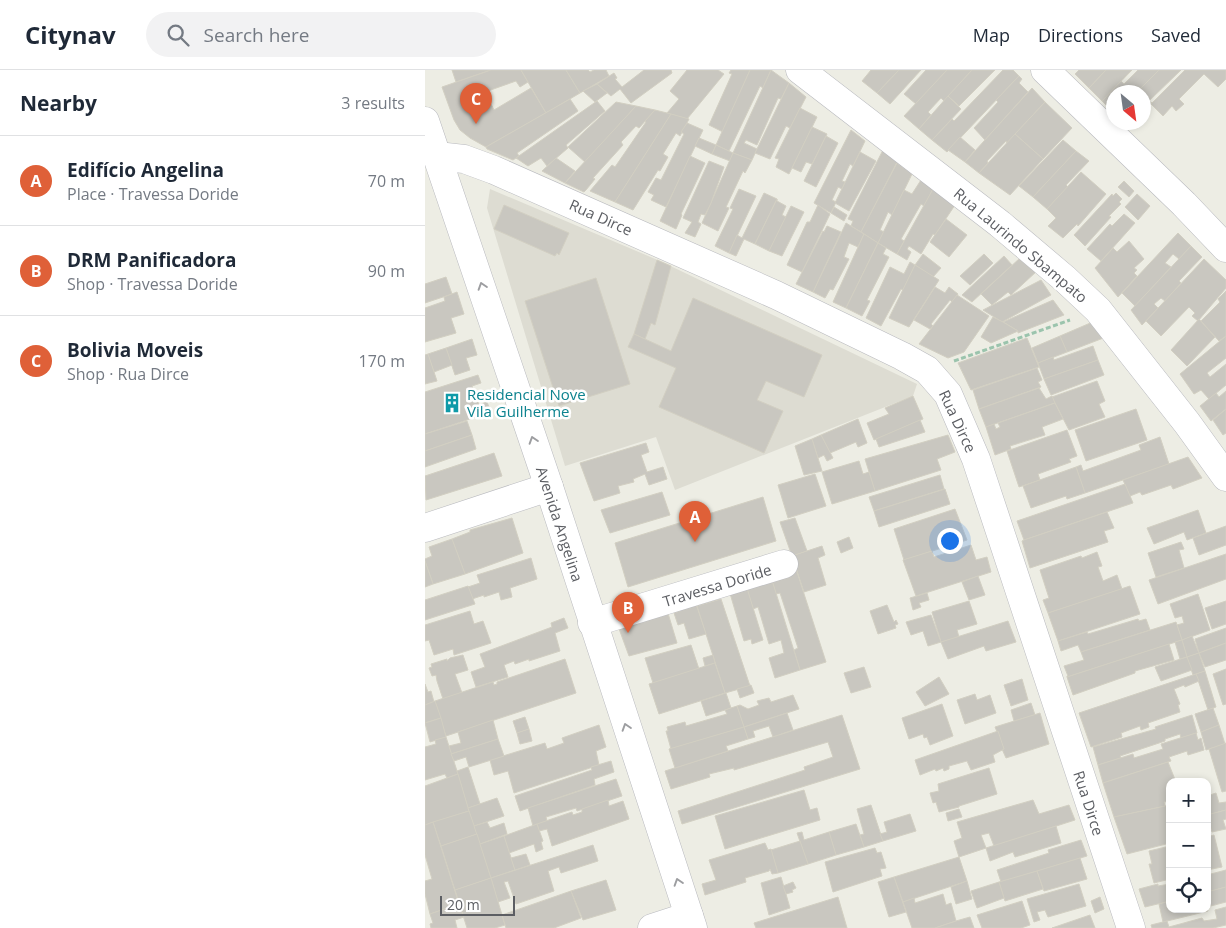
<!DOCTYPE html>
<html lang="en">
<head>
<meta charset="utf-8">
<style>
	body { margin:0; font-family:"Open Sans",sans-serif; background:#f2f2f3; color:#1f2937 }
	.controls { position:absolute; right:15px; bottom:15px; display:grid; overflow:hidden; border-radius:10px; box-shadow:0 2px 8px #0003 }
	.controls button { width:45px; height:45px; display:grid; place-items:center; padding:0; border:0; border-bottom:1px solid #e0e1e3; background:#fff; color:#1f2937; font:25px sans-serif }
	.compass { position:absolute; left:681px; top:15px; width:45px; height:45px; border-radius:50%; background:#fff; box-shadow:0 2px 8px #0003; rotate:151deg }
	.scale { position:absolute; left:15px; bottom:12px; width:75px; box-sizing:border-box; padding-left:5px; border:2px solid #5c5e63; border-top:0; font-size:14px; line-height:18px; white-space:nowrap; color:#5c5e63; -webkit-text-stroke:4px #fff; paint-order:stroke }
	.you { position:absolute; left:524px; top:470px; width:18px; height:18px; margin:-12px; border:4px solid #fff; border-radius:50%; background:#1a73e8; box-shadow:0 0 0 8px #1a73e833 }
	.badge { display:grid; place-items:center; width:32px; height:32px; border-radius:50%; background:#df6038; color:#fff; font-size:16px; font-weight:700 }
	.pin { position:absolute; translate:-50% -41px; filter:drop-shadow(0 1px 2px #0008) }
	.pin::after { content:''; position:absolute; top:26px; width:18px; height:15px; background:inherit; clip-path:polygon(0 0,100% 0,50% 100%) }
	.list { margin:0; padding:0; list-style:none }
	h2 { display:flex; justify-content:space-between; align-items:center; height:65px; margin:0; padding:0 20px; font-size:21px }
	h2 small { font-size:16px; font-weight:400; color:#747a83 }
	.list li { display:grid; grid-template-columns:32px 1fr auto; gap:15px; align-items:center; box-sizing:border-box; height:90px; padding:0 20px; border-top:1px solid #e0e1e3 }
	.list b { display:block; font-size:19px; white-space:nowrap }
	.list p { margin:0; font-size:16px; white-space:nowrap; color:#747a83 }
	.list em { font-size:16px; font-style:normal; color:#747a83 }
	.icon { flex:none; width:28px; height:28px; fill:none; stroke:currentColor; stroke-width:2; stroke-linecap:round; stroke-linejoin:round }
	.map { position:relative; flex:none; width:801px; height:858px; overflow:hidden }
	header { display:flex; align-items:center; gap:30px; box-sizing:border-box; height:70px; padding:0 25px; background:#fff; border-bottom:1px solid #e0e1e3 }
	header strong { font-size:24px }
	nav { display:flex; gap:28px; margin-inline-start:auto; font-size:18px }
	.search { width:350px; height:45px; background:#f2f2f3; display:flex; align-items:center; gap:12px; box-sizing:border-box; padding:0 18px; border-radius:28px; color:#747a83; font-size:19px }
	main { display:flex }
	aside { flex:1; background:#fff }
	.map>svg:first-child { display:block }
	.education { fill:#dddcd2 }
	.building { fill:#c9c7c0; stroke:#d2cfc2 }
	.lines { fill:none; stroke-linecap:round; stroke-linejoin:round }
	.minor-casing { stroke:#b9babf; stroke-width:29 }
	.path { stroke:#9bc4ad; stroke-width:3; stroke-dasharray:5 2.5; stroke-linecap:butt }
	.minor { stroke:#fff; stroke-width:28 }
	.oneway { stroke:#9d9ea1 }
	.labels { text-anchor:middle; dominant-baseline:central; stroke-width:5; stroke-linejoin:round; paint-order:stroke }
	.street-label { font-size:15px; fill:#5c5e63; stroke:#fff }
	.culture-label { font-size:15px; fill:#0d838f; stroke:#fff; text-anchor:start }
</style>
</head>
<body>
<header>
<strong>Citynav</strong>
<div class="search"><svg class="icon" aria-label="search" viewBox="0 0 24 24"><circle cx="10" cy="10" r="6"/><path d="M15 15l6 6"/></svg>Search here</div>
<nav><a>Map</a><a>Directions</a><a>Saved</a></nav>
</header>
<main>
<aside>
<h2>Nearby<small>3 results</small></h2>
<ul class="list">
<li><span class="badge">A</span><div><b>Edifício Angelina</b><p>Place · Travessa Doride</p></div><em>70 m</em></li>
<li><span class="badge">B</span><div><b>DRM Panificadora</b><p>Shop · Travessa Doride</p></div><em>90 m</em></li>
<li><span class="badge">C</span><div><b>Bolivia Moveis</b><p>Shop · Rua Dirce</p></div><em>170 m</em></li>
</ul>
</aside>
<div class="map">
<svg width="801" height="858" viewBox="0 0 801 858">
	<rect width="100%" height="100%" fill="#edede4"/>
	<polygon class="education" points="65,119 235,191 492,314 488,326 250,420 231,367 140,396 62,138"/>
	<g class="building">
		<polygon points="27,0 66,0 31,12"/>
		<polygon points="66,0 96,0 103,12 95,17 91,11 60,22 69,40 106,18 121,43 61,77 45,68 35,60 29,50 17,17"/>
		<polygon points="96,0 141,0 155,23 121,43"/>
		<polygon points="141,0 163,0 165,2 169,0 181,0 184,6 155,23"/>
		<polygon points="219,0 246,0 247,3 206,33 195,19 186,26 172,14 189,3 192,8 190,9 197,17"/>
		<polygon points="262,0 293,0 299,4 262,49 242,43 254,29 245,21"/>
		<polygon points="306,0 325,0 298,62 284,55 307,4 304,3"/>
		<polygon points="325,0 346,0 338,18 335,16 304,81 291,75"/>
		<polygon points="346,0 364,13 356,29 353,28 332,75 321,70 319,73 332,79 327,90 308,83"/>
		<polygon points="446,0 474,0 452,23 437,11"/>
		<polygon points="474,0 496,0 465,34 452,23"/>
		<polygon points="501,0 522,0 491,34 479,24"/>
		<polygon points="522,0 547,0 519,31 516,28 503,42 506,45 494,59 479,46"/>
		<polygon points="547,0 570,0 534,36 523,26"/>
		<polygon points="578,0 588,0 594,6 522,82 507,70 527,49 529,51"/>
		<polygon points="654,0 681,0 664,18 650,4"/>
		<polygon points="681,0 707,0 677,31 664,18"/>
		<polygon points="713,0 734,0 712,22 688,22 688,42 677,31 696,11 699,14"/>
		<polygon points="734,0 756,0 724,31 727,33 718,41 718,22 712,22"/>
		<polygon points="760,0 801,0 801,9 793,17 779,4 754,29 759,34 751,41 747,36 738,46 726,34"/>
		<polygon points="594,6 597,9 594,13 603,22 560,70 549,58 573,32 571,30"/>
		<polygon points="364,13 381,27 365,58 361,56 345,89 330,83"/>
		<polygon points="172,14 182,23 170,32 158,21"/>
		<polygon points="607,18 620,32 582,73 581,71 562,91 563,93 554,103 540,92"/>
		<polygon points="523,26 536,39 507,70 494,59"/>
		<polygon points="145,29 153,41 92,83 94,86 88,90 62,79 61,77"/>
		<polygon points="172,31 180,41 141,75 143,78 122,96 116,88 103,96 91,88"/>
		<polygon points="191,32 211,36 160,92 143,77"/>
		<polygon points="620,32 647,58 618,89 590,64"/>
		<polygon points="211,36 230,40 214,58 211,56 196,72 198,75 168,108 170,109 161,120 159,122 140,113"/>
		<polygon points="375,38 392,47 364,104 351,97 354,89 350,88"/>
		<polygon points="230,40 246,44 190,132 165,121 187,95 190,97 221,52 220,51"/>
		<polygon points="246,44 264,49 255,66 251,63 238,84 243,87 235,101 233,100 208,140 190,132"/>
		<polygon points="262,53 278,60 241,137 226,130 229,125 223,122 231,108 236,110 259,64 256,62"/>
		<polygon points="387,57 402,64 387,94 381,92 376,102 367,98"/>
		<polygon points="426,60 440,71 428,96 425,94 417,111 420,112 417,119 413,117 407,130 411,132 406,143 389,133"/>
		<polygon points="590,64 618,89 585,125 554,103"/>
		<polygon points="401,66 413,73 391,117 379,111"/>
		<polygon points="535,67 550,80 540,92 523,80"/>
		<polygon points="274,68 291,75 287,84 270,76"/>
		<polygon points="638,70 651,81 608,127 594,116"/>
		<polygon points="291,75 308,83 305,91 287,84"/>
		<polygon points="458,80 472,92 436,162 426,156 428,151 423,149"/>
		<polygon points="651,81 664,91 641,115 643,117 622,139 608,127"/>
		<polygon points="435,82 451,91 424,141 410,133"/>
		<polygon points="308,83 327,90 320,103 318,101 301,137 304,138 293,161 277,153"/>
		<polygon points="265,86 280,93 256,144 257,145 251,159 235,151"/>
		<polygon points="131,88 150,101 140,113 117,101"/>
		<polygon points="284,91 299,97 286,133 280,145 276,144 273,152 276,154 270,167 260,163 267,152 258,148"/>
		<polygon points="472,93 487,104 467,145 463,142 455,160 459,162 453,173 436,162"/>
		<polygon points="656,102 681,124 653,156 652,154 638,168 623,156 631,148 622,139"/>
		<polygon points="496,110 508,119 499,136 496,134 476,169 479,171 472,184 453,173 479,120 487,124"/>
		<polygon points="699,111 709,121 704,127 693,117"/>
		<polygon points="314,119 331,126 304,183 290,176 308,139 305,138"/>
		<polygon points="508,119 530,135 510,165 508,164 496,184 484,176 482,179 486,182 482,190 472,184"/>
		<polygon points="339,123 352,129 330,174 319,169 311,186 304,183 312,165 317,168"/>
		<polygon points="691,123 697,129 694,132 696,134 684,146 686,147 660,176 649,165 687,124 688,126"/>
		<polygon points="712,124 725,136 713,150 700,137"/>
		<polygon points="352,129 352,131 361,136 357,145 361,147 344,181 330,174"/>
		<polygon points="79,135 144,163 134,185 132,183 130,186 69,159"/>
		<polygon points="393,135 405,144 377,202 362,195 382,152 385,152"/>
		<polygon points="366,136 379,142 357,186 344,181"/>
		<polygon points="409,137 422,145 419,151 406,143"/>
		<polygon points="699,144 710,153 676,191 662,179 685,154 687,156"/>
		<polygon points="521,149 542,165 524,187 505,172"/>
		<polygon points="421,153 439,164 433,177 424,173 419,187 424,189 408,220 405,219 400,228 388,222"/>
		<polygon points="402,156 416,162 388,222 371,214 398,161 399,162"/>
		<polygon points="753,163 766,176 754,189 748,184 740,193 746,197 710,236 697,223"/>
		<polygon points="439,164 453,173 421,238 408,232"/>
		<polygon points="704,171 719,189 709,198 712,200 709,203 712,206 693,227 670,198 688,178 692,182"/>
		<polygon points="453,173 461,178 458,184 464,187 442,230 445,231 437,246 421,238"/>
		<polygon points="766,176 777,187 754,211 756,213 740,231 736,228 729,234 733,238 717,255 706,240"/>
		<polygon points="498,184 516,198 508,207 490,195"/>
		<polygon points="559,184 568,193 545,215 535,206"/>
		<polygon points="579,186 587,195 547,232 537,225"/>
		<polygon points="595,188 612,201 586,225 583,222 567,235 556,224"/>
		<polygon points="779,189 801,210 801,218 773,251 767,246 770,243 764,237 736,266 721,251"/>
		<polygon points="232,190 246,196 230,255 226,253 220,269 209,264"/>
		<polygon points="485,192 490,195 478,220 476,219 456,256 441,248 465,197 479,204"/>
		<polygon points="490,195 514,210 484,257 464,248"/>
		<polygon points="21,207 27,224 0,233 0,214"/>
		<polygon points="171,208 205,314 134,336 100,231"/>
		<polygon points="616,210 626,225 577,252 558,240"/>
		<polygon points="510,217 520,223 524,217 533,224 527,232 525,230 506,254 508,256 505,259 489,250"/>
		<polygon points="801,221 801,266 794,271 776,251 795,232 793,229"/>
		<polygon points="32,222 39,244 26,248 31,263 0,272 0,238 20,231 19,227"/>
		<polygon points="532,225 564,246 539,282 523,288 494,274"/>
		<polygon points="268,228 397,285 379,327 341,311 332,330 358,341 339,383 234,337 251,298 203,277 209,264 246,281"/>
		<polygon points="628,230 639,245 593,263 593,261 578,252"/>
		<polygon points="568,247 578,252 593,261 566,273 556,267"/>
		<polygon points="774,249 790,267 762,296 746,280"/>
		<polygon points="670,251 681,267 642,282 635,266"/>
		<polygon points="635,266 642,282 613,293 607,278"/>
		<polygon points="801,266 801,288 782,303 785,307 801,294 801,315 784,329 776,320 769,324 755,304"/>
		<polygon points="602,268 614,297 546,320 533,293"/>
		<polygon points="47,269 52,285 41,288 45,300 30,305 21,278"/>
		<polygon points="668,276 673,290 619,309 613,293 628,287 629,290"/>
		<polygon points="21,278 27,295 9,302 3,284"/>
		<polygon points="3,284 12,311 0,314 0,285"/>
		<polygon points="673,290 679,305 626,325 619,309"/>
		<polygon points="612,298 617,310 613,312 616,317 554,339 548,320"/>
		<polygon points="53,305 56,313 47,316 54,335 62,332 66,342 0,364 0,322"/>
		<polygon points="672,311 680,331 674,334 680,347 644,360 627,327"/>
		<polygon points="614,318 621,329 627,326 630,333 561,357 554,339"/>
		<polygon points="801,321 801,339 786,351 775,336 791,323 794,327"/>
		<polygon points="488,326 498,349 449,370 442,353 464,344 460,338"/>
		<polygon points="630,333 638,349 617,357 620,365 585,376 586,379 570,385 561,357 569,354 571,359 575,357 573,353"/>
		<polygon points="711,339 722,370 661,391 650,360"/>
		<polygon points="801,339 801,363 798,365 788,350"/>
		<polygon points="433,349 442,373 433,377 431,372 405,383 396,365"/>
		<polygon points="495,350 500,362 454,377 451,369"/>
		<polygon points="42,351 47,365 0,381 0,364"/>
		<polygon points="642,360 652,386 644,389 646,392 613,404 615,410 594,417 582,381"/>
		<polygon points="47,365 51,379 0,397 0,381"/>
		<polygon points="396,365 408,388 402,391 399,385 393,388 387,369"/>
		<polygon points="523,365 530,382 512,389 516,400 450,421 440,389"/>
		<polygon points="735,367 744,394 660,423 651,397 656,395 658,401 716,380 714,375"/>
		<polygon points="387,369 397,401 379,405 370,376"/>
		<polygon points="221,373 224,382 216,385 222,402 238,397 242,409 224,415 220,404 208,409 209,412 193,416 195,423 169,431 155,393"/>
		<polygon points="69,383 77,406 1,430 0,406"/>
		<polygon points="763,387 777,408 748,419 746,415 717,425 715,422 705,426 698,410"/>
		<polygon points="434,391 438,404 444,402 450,421 407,434 397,402"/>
		<polygon points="651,397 660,423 642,429 641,426 606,438 598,416"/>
		<polygon points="390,404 401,436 363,448 353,415"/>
		<polygon points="515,405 519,419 449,441 444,427"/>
		<polygon points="700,414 708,433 599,470 592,451"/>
		<polygon points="520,419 525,434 454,457 449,441"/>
		<polygon points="237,422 245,445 185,463 176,440"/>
		<polygon points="338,427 351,471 203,517 190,473"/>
		<polygon points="530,439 542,470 479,490 469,459"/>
		<polygon points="773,440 781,463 762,470 759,462 729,474 722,458"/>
		<polygon points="682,442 689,458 679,461 683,472 605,498 597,471 599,470"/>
		<polygon points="87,448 98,483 40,504 27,469 45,462 45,460"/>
		<polygon points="370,448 382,481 367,486 355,452"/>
		<polygon points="801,456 801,475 774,485 768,468"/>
		<polygon points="424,467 428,478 416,483 412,472"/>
		<polygon points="27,469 40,504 8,514 0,491 0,489 7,486 4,477"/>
		<polygon points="756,472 759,479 754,480 759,498 731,507 723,483"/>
		<polygon points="546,475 551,490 562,487 566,502 491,526 478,490 507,481 509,487"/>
		<polygon points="397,476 400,485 393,488 401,515 379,522 367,486"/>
		<polygon points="672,482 677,496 673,497 678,511 692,505 697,519 623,543 618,530 624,528 615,500 656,486 657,488"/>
		<polygon points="801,484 801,509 733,534 724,510"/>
		<polygon points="106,488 112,509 85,518 87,527 76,530 74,522 59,527 59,525 47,529 43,517 55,513 52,505"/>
		<polygon points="0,491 8,514 0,517"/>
		<polygon points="371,499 401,592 375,600 369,580 373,578 355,523 351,524 346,507"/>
		<polygon points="553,506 560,525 544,530 537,512"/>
		<polygon points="346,507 375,600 350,608 344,588 359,583 356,570 344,574 333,537 328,539 321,515"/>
		<polygon points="321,515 338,570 327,574 326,569 319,571 304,520"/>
		<polygon points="43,516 50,534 0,550 0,530"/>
		<polygon points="705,516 715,544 633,571 623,543"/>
		<polygon points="502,523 504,530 494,533 496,537 488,540 485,528"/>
		<polygon points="773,524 785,560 757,570 752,555 759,553 757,546 750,548 745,534"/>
		<polygon points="296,529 325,616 300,623 272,536"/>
		<polygon points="270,531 281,564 264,569 259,553 253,555 249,543 255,541 254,536"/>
		<polygon points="544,531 552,554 532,560 534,567 516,572 507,542"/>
		<polygon points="801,531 801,554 787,559 780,538"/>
		<polygon points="462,535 469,552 471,550 473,554 470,555 471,558 453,564 445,541"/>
		<polygon points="242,540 252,573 204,586 193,556"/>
		<polygon points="45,541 49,554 58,551 66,573 29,585 28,579 9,585 4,570 0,571 0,555"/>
		<polygon points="506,545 516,572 503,576 498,561 486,565 481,552"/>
		<polygon points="139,548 143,558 130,563 135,581 104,591 104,589 90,594 89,591 79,595 83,607 51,617 46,602 60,597 55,584 127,557 126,553"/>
		<polygon points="713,549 714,551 721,549 725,560 656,582 653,575 636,581 633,571 662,562 663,564"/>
		<polygon points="583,551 591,572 561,581 559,576 523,589 516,572"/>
		<polygon points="751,552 757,570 642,607 642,606 643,606 639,596 659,590 656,582"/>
		<polygon points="801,558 801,573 774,583 770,569"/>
		<polygon points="767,566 774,583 762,587 757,570"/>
		<polygon points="757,570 762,587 755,589 750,572"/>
		<polygon points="801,573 801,590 780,597 774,583"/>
		<polygon points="744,574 749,590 710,601 710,603 648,625 642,607"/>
		<polygon points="266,575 274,599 228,613 220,588"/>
		<polygon points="774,583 780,601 768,605 762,587"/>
		<polygon points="38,585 43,600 30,604 37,623 18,629 12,611 11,605 7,606 4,598 7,597 6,594 22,589 22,591 25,588"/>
		<polygon points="288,585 290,593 280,596 278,588"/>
		<polygon points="762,587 767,600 736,611 730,597"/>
		<polygon points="140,589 151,623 21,666 10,631 68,612 69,615 72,614 72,612"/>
		<polygon points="290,593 300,623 234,644 224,614"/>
		<polygon points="439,597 446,617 426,623 419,603"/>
		<polygon points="801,599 801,634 798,635 788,604"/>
		<polygon points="780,601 791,637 783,640 771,604"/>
		<polygon points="771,604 774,611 760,617 759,615 749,619 755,634 753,635 755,642 723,653 724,657 716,660 715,656 696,663 697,667 666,677 654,643"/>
		<polygon points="514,607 524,624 500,636 491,622"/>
		<polygon points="597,609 603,630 586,636 579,615"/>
		<polygon points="0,614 3,622 6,621 9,632 0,635"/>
		<polygon points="326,615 329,623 315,628 312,619"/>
		<polygon points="301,623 306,638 281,646 276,631"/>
		<polygon points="550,624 552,630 565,625 571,643 540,654 532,630"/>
		<polygon points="368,625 374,639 319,657 312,636 315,635 323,639 334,635 332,631 344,628 346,632"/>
		<polygon points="10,631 16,648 0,653 0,635"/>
		<polygon points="606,633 610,645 589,651 586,640"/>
		<polygon points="517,634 528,666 505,675 502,667 499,668 498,664 484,669 477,648"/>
		<polygon points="312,636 319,657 246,679 241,661 243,661 242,657 260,652 261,656 302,644 300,640"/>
		<polygon points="788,638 794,655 776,662 770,644"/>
		<polygon points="362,643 368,660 348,667 344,656 328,661 330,667 323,669 319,657"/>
		<polygon points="615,643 624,674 581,688 577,679 579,679 570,657"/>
		<polygon points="417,645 435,699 257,754 253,741 380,700 379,697 408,687 403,672 309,700 309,698 284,704 285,707 246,719 240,701"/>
		<polygon points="767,645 772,663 771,663 756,668 755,664 740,669 740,671 695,686 696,688 673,695 668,677 731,659 730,657"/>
		<polygon points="100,647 104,659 92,663 88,651"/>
		<polygon points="16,648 21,667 5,672 0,653"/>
		<polygon points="68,650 73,669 26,684 24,676 36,673 33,662"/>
		<polygon points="174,655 181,677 171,681 174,695 89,723 83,701 69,705 65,690 120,673 122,679 139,673 137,668"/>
		<polygon points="794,655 800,674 781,680 776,662"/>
		<polygon points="319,657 323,669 301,676 303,681 250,698 244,679"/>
		<polygon points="104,659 107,671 95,674 92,663"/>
		<polygon points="573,661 579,679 568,685 570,692 546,700 542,691 524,696 524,699 519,701 518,698 511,701 510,699 495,705 490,690"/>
		<polygon points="771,663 773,670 776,668 779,680 763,685 762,681 744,687 746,691 678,713 673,695 708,684 709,688 738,679 736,674"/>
		<polygon points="21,667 33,704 22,708 20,704 0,710 0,677 11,674 10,670"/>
		<polygon points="73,669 79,686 44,697 41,687 29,691 26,684"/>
		<polygon points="801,673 801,721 797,722 784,679"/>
		<polygon points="186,691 189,702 169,709 170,715 95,741 90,726 167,700 166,697"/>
		<polygon points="743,692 751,712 745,712 745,731 739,732 740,736 689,747 678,713"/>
		<polygon points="43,697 55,734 43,738 32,701"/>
		<polygon points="564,698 572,724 534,736 534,737 514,742 511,732 508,733 505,723 514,721 513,714"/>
		<polygon points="33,704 44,741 0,755 0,716"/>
		<polygon points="191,709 197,726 152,741 151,738 121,747 122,751 108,756 103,738"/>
		<polygon points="379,720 385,740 392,738 395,750 300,779 290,746"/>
		<polygon points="791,723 794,733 801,732 801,740 782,745 782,726"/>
		<polygon points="72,728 79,746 49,756 43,738"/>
		<polygon points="183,730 184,736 198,731 204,749 127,776 122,759 114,761 112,754 147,742 148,745 157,742 157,739"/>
		<polygon points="608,730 614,744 644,735 650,750 569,776 564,763 556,765 561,778 534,787 529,771 537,768 532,752"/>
		<polygon points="446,735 458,771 439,777 435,765 439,764 432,739"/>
		<polygon points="745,735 745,773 702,784 689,747"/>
		<polygon points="534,739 537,747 523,751 521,743"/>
		<polygon points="801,740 801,749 798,750 801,759 787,762 782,745"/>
		<polygon points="44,741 52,764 16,776 8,752"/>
		<polygon points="485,744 491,761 458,771 455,764 462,762 459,752"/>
		<polygon points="8,752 34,834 5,844 0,824 0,811 7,809 0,785 0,755"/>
		<polygon points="62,752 65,758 79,753 82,764 55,774 49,756"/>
		<polygon points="112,754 118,771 116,772 118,779 111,782 109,774 84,783 79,766"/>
		<polygon points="431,754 439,777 411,785 404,762"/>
		<polygon points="631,756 636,773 590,787 588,782 565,791 561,778"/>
		<polygon points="377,762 379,770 404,762 411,785 383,794 372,763"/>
		<polygon points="52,764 66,808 30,820 16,776"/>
		<polygon points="789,765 797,797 782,800 782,767"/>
		<polygon points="79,766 90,800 66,808 55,774"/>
		<polygon points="656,770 662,786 576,812 572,800 624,783 623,780"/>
		<polygon points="375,771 383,794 353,803 346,780"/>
		<polygon points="340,773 343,780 346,779 353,803 347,804 345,799 344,801 320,808 321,812 280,825 277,814 291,810 284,790"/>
		<polygon points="168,775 173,791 136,803 134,797 123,801 129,821 91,834 83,811 79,812 85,828 73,832 66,808"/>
		<polygon points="745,776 745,809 729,813 724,794 727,794 724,781"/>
		<polygon points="450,778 452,783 456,782 461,798 455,799 457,806 408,822 400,792"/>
		<polygon points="101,784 105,795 90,800 86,788"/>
		<polygon points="534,787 542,811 478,832 469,807"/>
		<polygon points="655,788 662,809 619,821 612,801"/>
		<polygon points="801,800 801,817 782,822 782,805"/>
		<polygon points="612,801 618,819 580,831 574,812"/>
		<polygon points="356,807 365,838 344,845 336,813"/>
		<polygon points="469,807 481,842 464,847 453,812"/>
		<polygon points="66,808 80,855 70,858 42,858 30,820"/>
		<polygon points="181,810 191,840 158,850 146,821"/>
		<polygon points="542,811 547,829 531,834 526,817"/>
		<polygon points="368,812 371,818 367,820 368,822 361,824 358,816"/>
		<polygon points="574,812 579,828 552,838 546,821"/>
		<polygon points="654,814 661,836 623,847 620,840 612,842 615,850 609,852 602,829"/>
		<polygon points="733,814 733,816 745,814 745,831 720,837 714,819"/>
		<polygon points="801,817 801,832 782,837 782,822"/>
		<polygon points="146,821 156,848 129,858 81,858 77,845"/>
		<polygon points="518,824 521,835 526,833 531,851 510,858 487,858 478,832 489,828 490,833"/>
		<polygon points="413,827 422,858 331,858 329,853"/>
		<polygon points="675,827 679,839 670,843 666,831"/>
		<polygon points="597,831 605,855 596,858 557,858 552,845"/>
		<polygon points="745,831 745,839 782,838 783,841 738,852 734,834"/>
		<polygon points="34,834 39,847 30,850 32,858 6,858 5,854 8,853 5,844"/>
		<polygon points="801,837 801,855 788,858 727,858 726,855 742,851 744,857 777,848 779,851 792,849 790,840"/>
		<polygon points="665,845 670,858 627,858"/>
		<polygon points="545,847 549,858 510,858 531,851"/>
	</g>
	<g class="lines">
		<defs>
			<g id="minor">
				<polyline points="375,0 575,154 640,209 673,240 762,353 801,407"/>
				<polyline points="620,0 759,134 801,178"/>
				<polyline points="0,51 124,417 268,858"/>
				<polyline points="12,86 39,89 69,100 351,225 477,286 502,300 523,324 551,389 706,858"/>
				<polyline points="0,458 124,417"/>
				<polyline points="167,553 359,494"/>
				<polyline points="227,858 264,846"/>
			</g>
		</defs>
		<use href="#minor" class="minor-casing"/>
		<polyline class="path" points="529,291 645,250"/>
		<use href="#minor" class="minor"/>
	</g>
	<defs><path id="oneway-chevron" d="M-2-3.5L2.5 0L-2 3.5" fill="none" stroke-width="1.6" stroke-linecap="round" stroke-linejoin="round" transform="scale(1.25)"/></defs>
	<g class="oneway">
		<use href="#oneway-chevron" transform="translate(57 216) rotate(-108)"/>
		<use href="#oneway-chevron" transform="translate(108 370) rotate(-108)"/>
		<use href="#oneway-chevron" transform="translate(201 657) rotate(-108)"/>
		<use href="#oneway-chevron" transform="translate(253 812) rotate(-108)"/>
	</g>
	<defs>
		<symbol id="building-bare" viewBox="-9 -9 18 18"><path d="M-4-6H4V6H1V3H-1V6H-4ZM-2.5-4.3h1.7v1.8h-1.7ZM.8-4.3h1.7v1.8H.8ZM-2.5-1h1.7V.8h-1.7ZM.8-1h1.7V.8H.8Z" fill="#0f9aa8" stroke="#fff" stroke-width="2.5" paint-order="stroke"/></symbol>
	</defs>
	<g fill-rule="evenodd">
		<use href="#building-bare" x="13" y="319" width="28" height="28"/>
	</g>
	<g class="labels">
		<g class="street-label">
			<text transform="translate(176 147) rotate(24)">Rua Dirce</text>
			<text transform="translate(596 175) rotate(40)">Rua Laurindo Sbampato</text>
			<text transform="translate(533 351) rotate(65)">Rua Dirce</text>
			<text transform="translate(135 454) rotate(72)">Avenida Angelina</text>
			<text transform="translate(292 515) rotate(-17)">Travessa Doride</text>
			<text transform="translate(664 733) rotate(72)">Rua Dirce</text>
		</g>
		<g class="culture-label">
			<text x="42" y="324">Residencial Nove<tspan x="42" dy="17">Vila Guilherme</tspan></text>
		</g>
	</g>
</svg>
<div class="controls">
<button>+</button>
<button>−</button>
<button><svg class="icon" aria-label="locate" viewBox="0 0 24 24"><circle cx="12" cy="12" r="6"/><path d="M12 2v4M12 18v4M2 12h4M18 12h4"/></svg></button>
</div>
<svg class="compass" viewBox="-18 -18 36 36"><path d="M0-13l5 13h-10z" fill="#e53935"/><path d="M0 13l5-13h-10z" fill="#747a83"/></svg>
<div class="scale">20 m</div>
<div class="you"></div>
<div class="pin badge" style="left:270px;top:472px">A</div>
<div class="pin badge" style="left:203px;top:563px">B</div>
<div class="pin badge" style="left:51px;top:54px">C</div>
</div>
</main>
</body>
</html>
